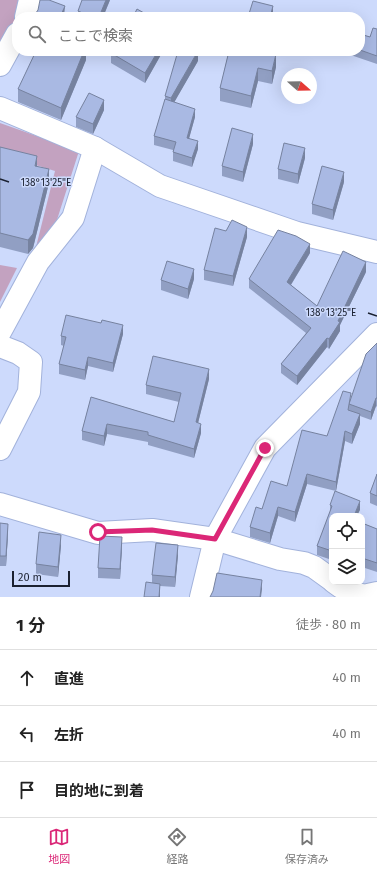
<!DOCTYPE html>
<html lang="ja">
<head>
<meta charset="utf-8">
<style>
	body { margin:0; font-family:"Fira Sans","Noto Sans JP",sans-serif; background:#f6f6f6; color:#222 }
	.controls { position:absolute; right:12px; bottom:12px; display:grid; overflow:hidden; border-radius:8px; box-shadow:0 4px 16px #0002 }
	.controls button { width:36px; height:36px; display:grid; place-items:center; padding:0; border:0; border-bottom:1px solid #e0e0e0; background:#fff; color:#222; font:20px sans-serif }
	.compass { position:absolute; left:281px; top:68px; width:36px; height:36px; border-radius:50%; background:#fff; box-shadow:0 4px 16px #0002; rotate:110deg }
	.scale { position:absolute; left:12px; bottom:10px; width:58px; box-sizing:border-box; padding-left:4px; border:2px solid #1b2131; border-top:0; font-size:11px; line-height:14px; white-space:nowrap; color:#1b2131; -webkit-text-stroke:3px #cddafc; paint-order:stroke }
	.stop { position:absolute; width:12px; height:12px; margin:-9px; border:3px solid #db2777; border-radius:50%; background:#fff }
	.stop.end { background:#db2777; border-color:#fff; box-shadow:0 1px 4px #0008 }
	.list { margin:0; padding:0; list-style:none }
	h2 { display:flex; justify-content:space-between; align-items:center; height:52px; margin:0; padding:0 16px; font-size:17px }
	h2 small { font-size:13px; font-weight:400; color:#767676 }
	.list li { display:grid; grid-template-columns:26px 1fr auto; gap:12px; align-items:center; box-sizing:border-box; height:56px; padding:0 16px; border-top:1px solid #e0e0e0 }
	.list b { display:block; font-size:15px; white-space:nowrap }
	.list em { font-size:13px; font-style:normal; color:#767676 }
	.icon { flex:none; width:22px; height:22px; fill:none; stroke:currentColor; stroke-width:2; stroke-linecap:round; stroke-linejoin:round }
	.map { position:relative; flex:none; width:377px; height:597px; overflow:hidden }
	.search { position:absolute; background:#fff; box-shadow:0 4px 16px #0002; left:12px; right:12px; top:12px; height:44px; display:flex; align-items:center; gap:10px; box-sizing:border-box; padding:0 14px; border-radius:16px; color:#767676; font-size:15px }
	.sheet { height:220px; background:#fff }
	nav { display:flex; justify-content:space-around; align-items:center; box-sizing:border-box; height:56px; border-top:1px solid #e0e0e0; background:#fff; font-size:11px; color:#767676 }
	nav a { display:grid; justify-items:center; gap:2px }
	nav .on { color:#db2777 }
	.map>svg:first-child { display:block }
	.green { fill:#c3a2c0 }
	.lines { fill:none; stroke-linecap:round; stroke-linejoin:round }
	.minor-casing { stroke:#a2b2db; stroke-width:24 }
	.minor { stroke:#fff; stroke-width:22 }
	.wall { fill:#919fc3 }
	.shaded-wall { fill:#76829f }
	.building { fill:#a9b9e3; stroke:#76829f }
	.route { stroke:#db2777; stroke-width:5 }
	.ticks { fill:none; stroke:#1b2131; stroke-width:1.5 }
	.ticks-label { font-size:10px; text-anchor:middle; fill:#1b2131; stroke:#cddafc; stroke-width:3; stroke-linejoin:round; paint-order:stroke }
</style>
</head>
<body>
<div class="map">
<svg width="377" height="597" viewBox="0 0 377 597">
	<rect width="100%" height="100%" fill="#cddafc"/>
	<g class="green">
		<polygon points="0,0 26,0 17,17 17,26 0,53"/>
		<polygon points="0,123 79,151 47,251 36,247 55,171 0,154"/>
		<polygon points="0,265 17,268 0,302"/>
	</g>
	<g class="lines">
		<defs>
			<g id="minor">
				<polyline points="26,17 30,0"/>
				<polyline points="0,65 17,34"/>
				<polyline points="0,108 95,148 160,186 297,233 377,252"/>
				<polyline points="0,332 38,262 73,218 95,148"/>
				<polyline points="0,346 18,353 31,362 29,392 0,449"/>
				<polyline points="0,504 98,533 152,530 215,539 280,559 304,563 314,567 332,580"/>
				<polyline points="334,582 341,587 363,596 377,593"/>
				<polyline points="201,597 215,539 265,448 377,334"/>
			</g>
		</defs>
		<use href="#minor" class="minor-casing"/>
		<use href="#minor" class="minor"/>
	</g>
	<g class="wall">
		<polygon points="110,0 103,17 78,17 78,11"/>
		<polygon points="377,29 377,64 339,51 360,51 360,34 370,37"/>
		<polygon points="86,51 86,60 61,120 18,102 18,89"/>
		<polygon points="113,51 163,51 145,83 111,63 111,53"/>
		<polygon points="229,51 276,67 272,84 258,81 251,108 220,101 220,88"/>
		<polygon points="198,61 174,102 195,117 189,138 198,149 192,167 173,161 173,150 154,145 154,136 165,100 165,96"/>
		<polygon points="104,110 93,134 76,127 76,117"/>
		<polygon points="253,144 243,182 222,176 222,166"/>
		<polygon points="0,147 37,166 49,183 33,248 28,254 0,247"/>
		<polygon points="305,158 298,184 278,179 278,169"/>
		<polygon points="344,182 333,220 312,214 312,204"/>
		<polygon points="226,231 247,237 233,286 204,280 204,270"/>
		<polygon points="310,253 291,285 317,306 366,272 340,325 340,331 329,349 327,347 297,385 281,373 281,364 306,333 249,288 249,279"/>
		<polygon points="194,279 188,299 161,290 161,280"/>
		<polygon points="123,334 113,372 88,366 85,380 59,374 59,364 64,346 61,345 61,336"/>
		<polygon points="377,343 377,407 376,406 371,420 360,416 360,424 352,444 345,441 336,491 307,484 295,522 278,516 270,543 250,537 250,527 262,509 287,486 327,436 351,399"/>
		<polygon points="209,379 198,423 201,433 194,458 148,445 148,442 107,434 104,446 82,440 82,431 91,397 174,422 179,402 146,394 146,385"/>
		<polygon points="377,474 377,506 370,503 370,493"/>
		<polygon points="330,505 360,510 332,516 332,560 317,555 317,546 330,513"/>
		<polygon points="0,523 8,534 6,566 0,566"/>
		<polygon points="362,523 377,529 377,572 362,567"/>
		<polygon points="61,545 58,577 36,574 36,564"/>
		<polygon points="122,547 120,579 98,578 98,568"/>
		<polygon points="178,555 175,587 160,586 160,597 144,597 152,583 152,575"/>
	</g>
	<g class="shaded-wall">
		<polygon points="106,0 110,0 103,17 99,17"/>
		<polygon points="65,6 64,17 60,17"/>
		<polygon points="273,6 273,17 270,17"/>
		<polygon points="84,51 86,51 86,60 61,120 61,108"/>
		<polygon points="158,51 163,51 145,83 145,73"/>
		<polygon points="198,51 198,61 171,108 171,98"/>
		<polygon points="276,54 276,67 272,84 272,71"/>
		<polygon points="258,68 258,81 251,108 251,96"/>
		<polygon points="104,100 104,110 93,134 93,124"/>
		<polygon points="195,109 195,117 187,146 187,138"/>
		<polygon points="253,134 253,144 243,182 243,172"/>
		<polygon points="198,141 198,149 192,167 192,158"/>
		<polygon points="305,148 305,158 298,184 298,174"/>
		<polygon points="37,156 37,170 35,166"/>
		<polygon points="49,169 49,183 33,248 28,254 28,240"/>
		<polygon points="344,172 344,182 333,220 333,210"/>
		<polygon points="247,227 247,237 233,286 233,276"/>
		<polygon points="310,244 310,253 287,291 287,282"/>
		<polygon points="366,262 366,272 340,325 340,331 329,349 329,339"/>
		<polygon points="194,269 194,279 188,299 188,289"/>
		<polygon points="123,325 123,334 113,372 113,363"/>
		<polygon points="327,338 327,347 297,385 297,376"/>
		<polygon points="88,357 88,366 85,380 85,370"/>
		<polygon points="209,369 209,379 196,431 196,422"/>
		<polygon points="376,398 376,406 371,420 371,412"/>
		<polygon points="360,414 360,424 352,444 352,434"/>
		<polygon points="107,424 107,434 104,446 104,436"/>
		<polygon points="201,424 201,433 194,458 194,449"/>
		<polygon points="345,431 345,441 336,491 336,482"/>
		<polygon points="307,474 307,484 295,522 295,512"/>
		<polygon points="360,501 360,510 357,516 354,516"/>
		<polygon points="278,507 278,516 270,543 270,533"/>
		<polygon points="8,524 8,534 6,566 6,556"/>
		<polygon points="61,535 61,545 58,577 58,567"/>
		<polygon points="122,537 122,547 120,579 120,569"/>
		<polygon points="178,545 178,555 175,587 175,577"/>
		<polygon points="262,580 262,589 261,597 260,597"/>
		<polygon points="160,584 160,597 159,597"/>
	</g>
	<g class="building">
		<polygon points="40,0 49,0 65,6 60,17 33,17 38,10"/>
		<polygon points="82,0 106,0 99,17 92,17 78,11"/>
		<polygon points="253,1 273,6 270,17 248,17"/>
		<polygon points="137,9 151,17 133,17"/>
		<polygon points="373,28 377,29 377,56 360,50 360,34 370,37"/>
		<polygon points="36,51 84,51 61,108 18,89"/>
		<polygon points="113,51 158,51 145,73 111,53"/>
		<polygon points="178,51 198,51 171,98 165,96"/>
		<polygon points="229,51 264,51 276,54 272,71 258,68 251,96 220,88"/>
		<polygon points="89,93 104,100 93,124 76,117"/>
		<polygon points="165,99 195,109 187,138 198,141 192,158 173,152 176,142 154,136"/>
		<polygon points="232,128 253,134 243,172 222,166"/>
		<polygon points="284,143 305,148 298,174 278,169"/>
		<polygon points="0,147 37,156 35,166 49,169 33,234 28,240 0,233"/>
		<polygon points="322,166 344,172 333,210 312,204"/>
		<polygon points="232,220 247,227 233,276 204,270 215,228 226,231"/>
		<polygon points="278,230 296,236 310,244 287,282 317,306 343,251 366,262 338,321 340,322 329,339 327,338 297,376 281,364 311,328 249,279"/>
		<polygon points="167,261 194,269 188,289 161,280"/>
		<polygon points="66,315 101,323 102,320 123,325 113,363 88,357 85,370 59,364 66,337 61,336"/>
		<polygon points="377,343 377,398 376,398 371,412 349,404 366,354"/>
		<polygon points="153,356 209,369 196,422 201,424 194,449 148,435 148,432 107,424 104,436 82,431 91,397 174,422 181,393 146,385"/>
		<polygon points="343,391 351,393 348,410 360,414 352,434 345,431 336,482 307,474 295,512 278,507 270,533 250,527 256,507 262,509 271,481 287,486 302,430 327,436"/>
		<polygon points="377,474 377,496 370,493"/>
		<polygon points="335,491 360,501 354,516 332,516 332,551 317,546 332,506 330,505"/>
		<polygon points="0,523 8,524 6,556 0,556"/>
		<polygon points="362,523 377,529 377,563 362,558"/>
		<polygon points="39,532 61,535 58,567 36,564"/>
		<polygon points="100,536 122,537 120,569 98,568"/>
		<polygon points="156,543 178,545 175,577 152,575"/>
		<polygon points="217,573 262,580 260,597 210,597 213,591"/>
		<polygon points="146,582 160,584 159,597 144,597"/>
	</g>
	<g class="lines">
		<polyline class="route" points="98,532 152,530 215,539 265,448"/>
	</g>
	<path class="ticks" d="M0,179L9,182M368,313L377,316"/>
	<g class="ticks-label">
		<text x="46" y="186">138°13'25"E</text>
		<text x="331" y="316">138°13'25"E</text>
	</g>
</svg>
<div class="controls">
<button><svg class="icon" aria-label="locate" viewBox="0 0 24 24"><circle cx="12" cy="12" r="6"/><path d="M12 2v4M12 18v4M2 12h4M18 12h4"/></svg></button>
<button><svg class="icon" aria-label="layers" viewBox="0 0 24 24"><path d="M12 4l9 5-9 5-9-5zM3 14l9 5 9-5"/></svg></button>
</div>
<svg class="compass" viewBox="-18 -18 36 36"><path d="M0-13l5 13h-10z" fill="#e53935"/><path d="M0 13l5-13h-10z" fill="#767676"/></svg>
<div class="scale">20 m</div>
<div class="stop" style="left:98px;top:532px"></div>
<div class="stop end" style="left:265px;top:448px"></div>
<div class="search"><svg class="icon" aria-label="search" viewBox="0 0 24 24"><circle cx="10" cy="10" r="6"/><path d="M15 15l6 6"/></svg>ここで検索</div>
</div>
<section class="sheet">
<h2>1 分<small>徒歩 · 80 m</small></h2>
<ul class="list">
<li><svg class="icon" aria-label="ahead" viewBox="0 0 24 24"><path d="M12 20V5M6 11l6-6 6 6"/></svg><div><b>直進</b></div><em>40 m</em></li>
<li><svg class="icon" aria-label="left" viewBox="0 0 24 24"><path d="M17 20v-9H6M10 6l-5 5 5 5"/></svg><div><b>左折</b></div><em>40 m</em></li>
<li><svg class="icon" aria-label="arrive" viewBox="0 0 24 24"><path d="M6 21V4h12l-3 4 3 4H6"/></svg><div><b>目的地に到着</b></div></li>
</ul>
</section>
<nav>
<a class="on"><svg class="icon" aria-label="map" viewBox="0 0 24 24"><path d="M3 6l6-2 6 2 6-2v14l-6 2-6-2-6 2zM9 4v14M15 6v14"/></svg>地図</a>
<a><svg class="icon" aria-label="directions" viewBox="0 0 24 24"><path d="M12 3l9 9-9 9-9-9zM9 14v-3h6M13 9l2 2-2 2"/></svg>経路</a>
<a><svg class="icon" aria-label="saved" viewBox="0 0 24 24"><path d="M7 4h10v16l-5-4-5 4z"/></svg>保存済み</a>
</nav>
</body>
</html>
